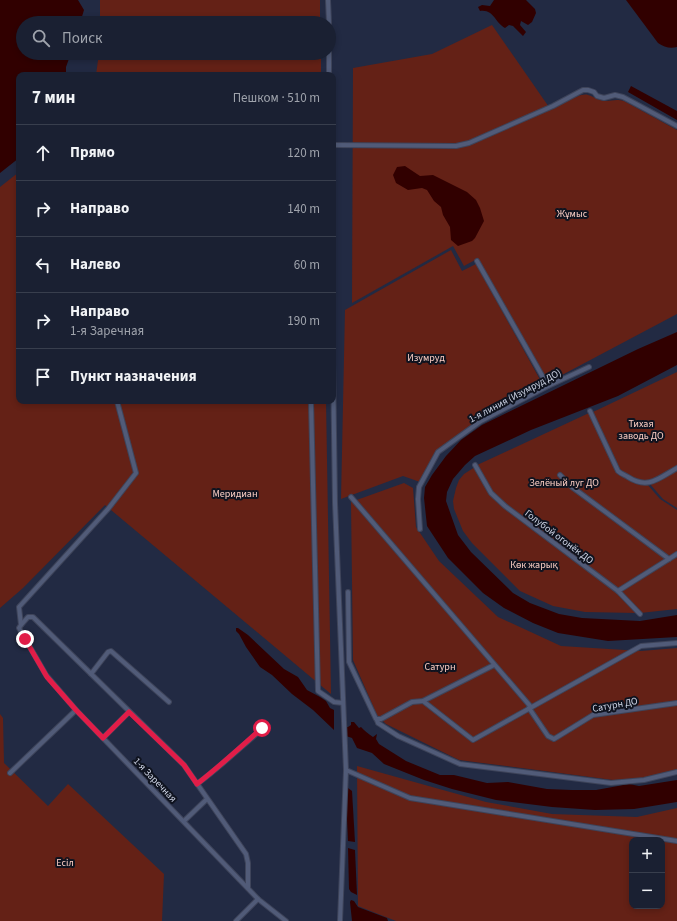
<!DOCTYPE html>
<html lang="ru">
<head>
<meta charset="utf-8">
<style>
	body { margin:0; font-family:"Source Sans 3",sans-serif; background:#23283a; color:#f1f3f6 }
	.controls { position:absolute; right:12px; bottom:12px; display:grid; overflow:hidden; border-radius:8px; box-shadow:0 2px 6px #0003 }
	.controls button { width:36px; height:36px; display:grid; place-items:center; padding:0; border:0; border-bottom:1px solid #383e4d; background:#1a2032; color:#f1f3f6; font:20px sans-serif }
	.stop { position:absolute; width:12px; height:12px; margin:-9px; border:3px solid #e11d48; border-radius:50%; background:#fff }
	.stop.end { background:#e11d48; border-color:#fff; box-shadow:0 1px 4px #0008 }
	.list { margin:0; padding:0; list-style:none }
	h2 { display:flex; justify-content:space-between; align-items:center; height:52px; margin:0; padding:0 16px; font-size:17px }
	h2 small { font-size:13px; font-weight:400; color:#9fa3ac }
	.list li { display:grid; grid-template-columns:26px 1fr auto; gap:12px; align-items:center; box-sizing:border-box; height:56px; padding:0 16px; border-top:1px solid #383e4d }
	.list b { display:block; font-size:15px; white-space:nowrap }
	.list p { margin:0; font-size:13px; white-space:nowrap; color:#9fa3ac }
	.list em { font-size:13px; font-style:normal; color:#9fa3ac }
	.icon { flex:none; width:22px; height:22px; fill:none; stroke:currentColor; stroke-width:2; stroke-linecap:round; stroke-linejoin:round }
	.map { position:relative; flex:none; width:677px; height:921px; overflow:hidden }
	.search { position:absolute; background:#1a2032; box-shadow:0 2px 6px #0003; left:16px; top:16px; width:320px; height:44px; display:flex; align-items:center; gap:10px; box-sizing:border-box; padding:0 14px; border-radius:22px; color:#9fa3ac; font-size:15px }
	.panel { position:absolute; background:#1a2032; box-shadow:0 2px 6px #0003; left:16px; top:72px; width:320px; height:332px; border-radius:8px }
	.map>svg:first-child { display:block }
	.green { fill:#642116; fill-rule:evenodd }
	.water { fill:#310000 }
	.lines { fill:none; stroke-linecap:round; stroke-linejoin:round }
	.minor-casing { stroke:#3e445a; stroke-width:6 }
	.minor { stroke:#515b78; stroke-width:4 }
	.route { stroke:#e11d48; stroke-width:5 }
	.labels { text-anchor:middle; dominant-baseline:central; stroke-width:4; stroke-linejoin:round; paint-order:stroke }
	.park-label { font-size:10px; fill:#fccec4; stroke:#0f131f }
	.street-label { font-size:10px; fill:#ced4e5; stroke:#0f131f }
</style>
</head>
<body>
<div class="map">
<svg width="677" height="921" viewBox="0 0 677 921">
	<rect width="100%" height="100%" fill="#222a43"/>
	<g class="green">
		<rect x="100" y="0" width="220" height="23"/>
		<path d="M492,25L551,110C560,106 580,92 588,95C595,97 598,101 606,101C613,101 615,99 624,101L677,130V314L545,384L477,259L464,266L453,246L352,303L353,68L432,54Z"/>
		<polygon points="99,53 321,53 321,75 96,75"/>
		<polygon points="19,172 19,401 326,401 331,694 105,505 23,588 0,608 0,187"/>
		<polygon points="451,250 462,271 476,264 543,385 481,419 437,451 420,482 403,476 341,499 345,310"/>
		<polygon points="677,372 677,508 663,499 650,484 637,480 622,473 593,412"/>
		<polygon points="589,413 617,471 647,484 660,499 677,510 677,553 618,590 505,505 492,492 475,466"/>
		<polygon points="475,467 491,494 617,592 637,613 585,612 553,606 520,591 472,543 463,531 454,509 453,501 456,488 459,480 464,474"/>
		<polygon points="404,483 413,488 416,527 439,561 498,617 561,646 641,651 677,648 677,769 643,778 613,780 459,760 386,724 377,715 353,660 351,502"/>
		<polygon points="677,556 677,609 640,613 620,591"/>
		<polygon points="0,714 3,718 4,763 48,806 68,784 164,874 162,921 0,921"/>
		<path d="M357,766L486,802L552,814L637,817L677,808V921H396L358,906ZM632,840H662V906H632Z"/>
	</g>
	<g class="water">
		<polygon points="0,0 78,0 84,10 80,23 23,23 23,53 71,53 66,67 66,75 19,75 19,158 0,173"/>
		<path d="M494,0H526L535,9L536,13L532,22L528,25L521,21L520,25L526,32L523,36L513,26L509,25L505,28C495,23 494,9 480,11L478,7L482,5L490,6Z"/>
		<path d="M626,0H677V47C670,49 664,47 658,43Z"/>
		<polygon points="631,86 677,111 677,120 628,92"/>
		<polygon points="405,166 420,176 433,175 467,192 476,200 480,208 484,221 475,238 472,241 458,246 451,240 450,227 443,215 441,207 434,201 427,190 422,188 408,190 396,183 393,175 397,167"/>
		<polygon points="677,332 677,365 618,396 531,430 475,456 465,465 453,479 447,492 446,501 458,535 471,552 513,593 530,603 559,614 582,618 640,621 677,615 677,637 608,641 558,633 533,623 504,608 483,593 448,558 427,526 424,498 425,487 432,475 446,456 461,440 482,425 638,349"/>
		<polygon points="236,628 238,628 248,635 284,669 298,677 307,690 320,697 326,701 330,708 334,710 334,730 313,710 292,694 272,675 260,667 246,647 239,634 236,631"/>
		<path d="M351,722H354L359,728L361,727C364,730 368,734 373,737L377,734L376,739L379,744L406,761L440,775H454L487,783L508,782L547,789L572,790H596L629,784L639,786L677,780V802L634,809L595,810L552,807L496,800L452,789L424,780L384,764L372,753L357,748L352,738L346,736V727H348L351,725Z"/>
		<polygon points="348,788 352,791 355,842 348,841 346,794"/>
		<polygon points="348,848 355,850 357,895 351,892 349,889"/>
		<polygon points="351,900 354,901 358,907 387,918 388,921 352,921 350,902"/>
	</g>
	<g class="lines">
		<defs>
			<g id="minor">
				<polyline points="328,0 329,23"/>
				<polyline points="329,53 329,75"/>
				<polyline points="333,145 456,146 469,143 553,106 583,90 588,90 594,92 597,96 604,98 615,95 623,97 677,126"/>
				<polyline points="477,261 548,386"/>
				<polyline points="333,363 335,503 346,770 340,921"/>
				<polyline points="117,401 136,473 108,509 19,607 21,625 19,628 46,675 76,710 258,899 286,921"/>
				<polyline points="311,401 318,691 334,702 343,703"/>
				<path d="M590,411L618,471C621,474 625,475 628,477C648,490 659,478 677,468"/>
				<polyline points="475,465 491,493 505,506 618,591 640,614"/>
				<polyline points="560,475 572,487 669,559"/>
				<polyline points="351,497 531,707"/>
				<polyline points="420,529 418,499 419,487 438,452 481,421 548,386 589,367"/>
				<polyline points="618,591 677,554"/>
				<polyline points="348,592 349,662 376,719 381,719 412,702 423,701 494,665"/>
				<polyline points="21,625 28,617 33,617 184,765 246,854 248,863 248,888"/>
				<polyline points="91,674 108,652 111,651 169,702"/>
				<polyline points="423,701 473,740 641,646 677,643"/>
				<polyline points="529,708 548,736 554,739 593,715 677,703"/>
				<polyline points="377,720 378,723 398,736 460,764 611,783 644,780 677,772"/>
				<polyline points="103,738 129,712"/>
				<polyline points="346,770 410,798 677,841"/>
				<polyline points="10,773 76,710"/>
				<path d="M197,784C220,767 241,747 262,729"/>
				<polyline points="184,821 207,799"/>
				<polyline points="236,921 258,899"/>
			</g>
		</defs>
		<use href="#minor" class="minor-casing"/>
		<use href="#minor" class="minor"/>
	</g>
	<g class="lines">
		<path class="route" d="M25,639L47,677L76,710L103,738L129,712L184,765L197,784C220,766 241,747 262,728"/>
	</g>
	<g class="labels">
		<g class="park-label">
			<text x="572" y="214">Жұмыс</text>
			<text x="426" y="358">Изумруд</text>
			<text x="641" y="424">Тихая<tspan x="641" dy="12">заводь ДО</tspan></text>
			<text x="564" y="483">Зелёный луг ДО</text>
			<text x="235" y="494">Меридиан</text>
			<text x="534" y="565">Көк жарық</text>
			<text x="440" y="667">Сатурн</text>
			<text x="65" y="863">Есіл</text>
		</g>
		<g class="street-label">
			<text transform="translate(515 396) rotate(-28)">1-я линия (Изумруд ДО)</text>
			<text transform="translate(559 537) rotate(37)">Голубой огонёк ДО</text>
			<text transform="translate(615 705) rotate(-10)">Сатурн ДО</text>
			<text transform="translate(155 780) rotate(46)">1-я Заречная</text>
		</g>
	</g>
</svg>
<div class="controls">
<button>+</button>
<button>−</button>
</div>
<div class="stop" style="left:262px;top:728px"></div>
<div class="stop end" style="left:25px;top:639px"></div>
<div class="search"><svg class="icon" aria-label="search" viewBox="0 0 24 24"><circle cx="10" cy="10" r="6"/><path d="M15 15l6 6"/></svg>Поиск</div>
<section class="panel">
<h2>7 мин<small>Пешком · 510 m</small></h2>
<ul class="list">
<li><svg class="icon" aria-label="ahead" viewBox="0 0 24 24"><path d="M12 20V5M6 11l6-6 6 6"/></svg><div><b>Прямо</b></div><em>120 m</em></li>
<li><svg class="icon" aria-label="right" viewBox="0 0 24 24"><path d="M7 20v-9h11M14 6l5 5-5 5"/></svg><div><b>Направо</b></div><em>140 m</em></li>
<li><svg class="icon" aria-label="left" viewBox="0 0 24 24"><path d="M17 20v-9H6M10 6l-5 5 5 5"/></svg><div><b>Налево</b></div><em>60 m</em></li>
<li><svg class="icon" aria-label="right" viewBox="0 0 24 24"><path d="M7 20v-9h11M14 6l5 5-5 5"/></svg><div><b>Направо</b><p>1-я Заречная</p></div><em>190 m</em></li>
<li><svg class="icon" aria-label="arrive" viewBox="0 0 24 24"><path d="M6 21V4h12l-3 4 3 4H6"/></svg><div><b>Пункт назначения</b></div></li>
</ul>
</section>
</div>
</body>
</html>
